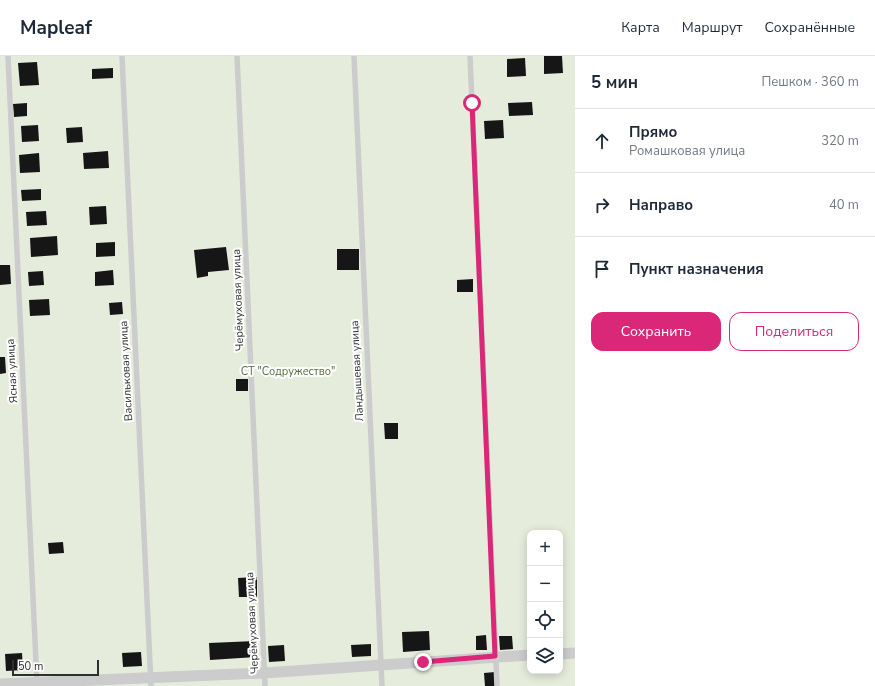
<!DOCTYPE html>
<html lang="ru">
<head>
<meta charset="utf-8">
<style>
	body { margin:0; font-family:"Nunito Sans",sans-serif; background:#f6f6f7; color:#1f2937 }
	.controls { position:absolute; right:12px; bottom:12px; display:grid; overflow:hidden; border-radius:8px; box-shadow:0 2px 10px #0003 }
	.controls button { width:36px; height:36px; display:grid; place-items:center; padding:0; border:0; border-bottom:1px solid #e0e1e3; background:#fff; color:#1f2937; font:20px sans-serif }
	.scale { position:absolute; left:12px; bottom:10px; width:87px; box-sizing:border-box; padding-left:4px; border:2px solid #2f2f2f; border-top:0; font-size:11px; line-height:14px; white-space:nowrap; color:#2f2f2f; -webkit-text-stroke:3px #fff; paint-order:stroke }
	.stop { position:absolute; width:12px; height:12px; margin:-9px; border:3px solid #db2777; border-radius:50%; background:#fff }
	.stop.end { background:#db2777; border-color:#fff; box-shadow:0 1px 4px #0008 }
	.list { margin:0; padding:0; list-style:none }
	h2 { display:flex; justify-content:space-between; align-items:center; height:52px; margin:0; padding:0 16px; font-size:17px }
	h2 small { font-size:13px; font-weight:400; color:#747a83 }
	.list li { display:grid; grid-template-columns:26px 1fr auto; gap:12px; align-items:center; box-sizing:border-box; height:64px; padding:0 16px; border-top:1px solid #e0e1e3 }
	.list b { display:block; font-size:15px; white-space:nowrap }
	.list p { margin:0; font-size:13px; white-space:nowrap; color:#747a83 }
	.list em { font-size:13px; font-style:normal; color:#747a83 }
	.actions { display:flex; gap:8px; padding:12px 16px }
	.actions a { flex:1; padding:9px 0; border:1px solid #db2777; border-radius:12px; text-align:center; font-size:14px; color:#db2777 }
	.actions .main { background:#db2777; color:#fff }
	.icon { flex:none; width:22px; height:22px; fill:none; stroke:currentColor; stroke-width:2; stroke-linecap:round; stroke-linejoin:round }
	.map { position:relative; flex:none; width:575px; height:630px; overflow:hidden }
	header { display:flex; align-items:center; gap:24px; box-sizing:border-box; height:56px; padding:0 20px; background:#fff; border-bottom:1px solid #e0e1e3 }
	header strong { font-size:19px }
	nav { display:flex; gap:22px; margin-inline-start:auto; font-size:14px }
	main { display:flex }
	aside { flex:1; background:#fff }
	.map>svg:first-child { display:block }
	.green { fill:#e6ecdc; fill-rule:evenodd }
	.building { fill:#161616 }
	.lines { fill:none; stroke-linecap:round; stroke-linejoin:round }
	.service { stroke:#ccc; stroke-width:5.5 }
	.minor { stroke:#ccc; stroke-width:11 }
	.route { stroke:#db2777; stroke-width:5 }
	.labels { text-anchor:middle; dominant-baseline:central; stroke-width:4; stroke-linejoin:round; paint-order:stroke }
	.street-label { font-size:11px; fill:#2f2f2f; stroke:#fff }
	.park-label { font-size:11px; fill:#576a3c; stroke:#fff }
</style>
</head>
<body>
<header>
<strong>Mapleaf</strong>
<nav><a>Карта</a><a>Маршрут</a><a>Сохранённые</a></nav>
</header>
<main>
<div class="map">
<svg width="575" height="630" viewBox="0 0 575 630">
	<rect width="100%" height="100%" fill="#fff"/>
	<path class="green" d="M0,0H575V630H0ZM530,477H560V615H530Z"/>
	<g class="building">
		<polygon points="544,0 562,0 563,17 544,18"/>
		<polygon points="525,2 526,20 507,21 507,3"/>
		<polygon points="37,6 39,29 20,30 18,7"/>
		<polygon points="113,12 113,22 92,23 92,13"/>
		<polygon points="532,46 533,59 509,60 508,47"/>
		<polygon points="27,47 27,60 14,61 13,48"/>
		<polygon points="503,64 504,82 485,83 484,65"/>
		<polygon points="38,69 39,85 22,86 21,70"/>
		<polygon points="82,71 83,86 67,87 66,72"/>
		<polygon points="108,95 109,112 84,113 83,97"/>
		<polygon points="39,97 40,116 20,117 19,99"/>
		<polygon points="41,133 41,144 22,145 21,134"/>
		<polygon points="106,150 107,168 90,169 89,151"/>
		<polygon points="46,155 47,169 27,170 26,156"/>
		<polygon points="57,180 58,199 31,201 30,182"/>
		<polygon points="115,186 115,200 96,201 96,187"/>
		<polygon points="226,191 229,214 208,216 208,220 197,222 194,194"/>
		<rect x="337" y="193" width="22" height="21"/>
		<polygon points="0,209 10,209 11,228 0,229"/>
		<polygon points="113,214 114,229 95,230 95,216"/>
		<polygon points="43,215 44,229 29,230 28,216"/>
		<polygon points="473,223 473,236 457,236 457,224"/>
		<polygon points="49,243 50,259 30,260 29,244"/>
		<polygon points="122,246 123,258 110,259 109,247"/>
		<polygon points="0,301 5,301 6,317 0,318"/>
		<rect x="236" y="323" width="12" height="12"/>
		<polygon points="384,367 398,367 398,383 385,383"/>
		<polygon points="63,486 64,497 49,498 48,487"/>
		<polygon points="257,521 257,541 239,541 238,522"/>
		<polygon points="429,575 430,594 403,596 402,576"/>
		<polygon points="486,579 487,594 476,594 476,580"/>
		<polygon points="499,580 512,580 513,593 500,594"/>
		<polygon points="255,585 256,601 210,604 209,587"/>
		<polygon points="371,588 371,600 352,601 351,589"/>
		<polygon points="284,589 285,605 269,606 268,590"/>
		<polygon points="141,596 142,610 123,611 122,597"/>
		<polygon points="22,597 23,614 6,615 5,598"/>
		<polygon points="495,616 496,630 485,630 484,617"/>
	</g>
	<g class="lines">
		<g class="service">
			<polyline points="8,0 37,628"/>
			<polyline points="122,0 151,630"/>
			<polyline points="237,0 265,630"/>
			<polyline points="354,0 382,630"/>
			<polyline points="470,0 497,630"/>
		</g>
		<g class="minor">
			<polyline points="560,598 575,597"/>
			<polyline points="0,628 264,617 530,599"/>
		</g>
	</g>
	<g class="lines">
		<polyline class="route" points="423,606 495,600 472,47"/>
	</g>
	<g class="labels">
		<g class="street-label">
			<text transform="translate(238 244) rotate(-92)">Черёмуховая улица</text>
			<text transform="translate(12 315) rotate(-93)">Ясная улица</text>
			<text transform="translate(126 315) rotate(-93)">Васильковая улица</text>
			<text transform="translate(357 315) rotate(-93)">Ландышевая улица</text>
			<text transform="translate(252 567) rotate(-93)">Черёмуховая улица</text>
		</g>
		<g class="park-label">
			<text x="288" y="315">СТ "Содружество"</text>
		</g>
	</g>
</svg>
<div class="controls">
<button>+</button>
<button>−</button>
<button><svg class="icon" aria-label="locate" viewBox="0 0 24 24"><circle cx="12" cy="12" r="6"/><path d="M12 2v4M12 18v4M2 12h4M18 12h4"/></svg></button>
<button><svg class="icon" aria-label="layers" viewBox="0 0 24 24"><path d="M12 4l9 5-9 5-9-5zM3 14l9 5 9-5"/></svg></button>
</div>
<div class="scale">50 m</div>
<div class="stop" style="left:472px;top:47px"></div>
<div class="stop end" style="left:423px;top:606px"></div>
</div>
<aside>
<h2>5 мин<small>Пешком · 360 m</small></h2>
<ul class="list">
<li><svg class="icon" aria-label="ahead" viewBox="0 0 24 24"><path d="M12 20V5M6 11l6-6 6 6"/></svg><div><b>Прямо</b><p>Ромашковая улица</p></div><em>320 m</em></li>
<li><svg class="icon" aria-label="right" viewBox="0 0 24 24"><path d="M7 20v-9h11M14 6l5 5-5 5"/></svg><div><b>Направо</b></div><em>40 m</em></li>
<li><svg class="icon" aria-label="arrive" viewBox="0 0 24 24"><path d="M6 21V4h12l-3 4 3 4H6"/></svg><div><b>Пункт назначения</b></div></li>
</ul>
<div class="actions"><a class="main">Сохранить</a><a>Поделиться</a></div>
</aside>
</main>
</body>
</html>
